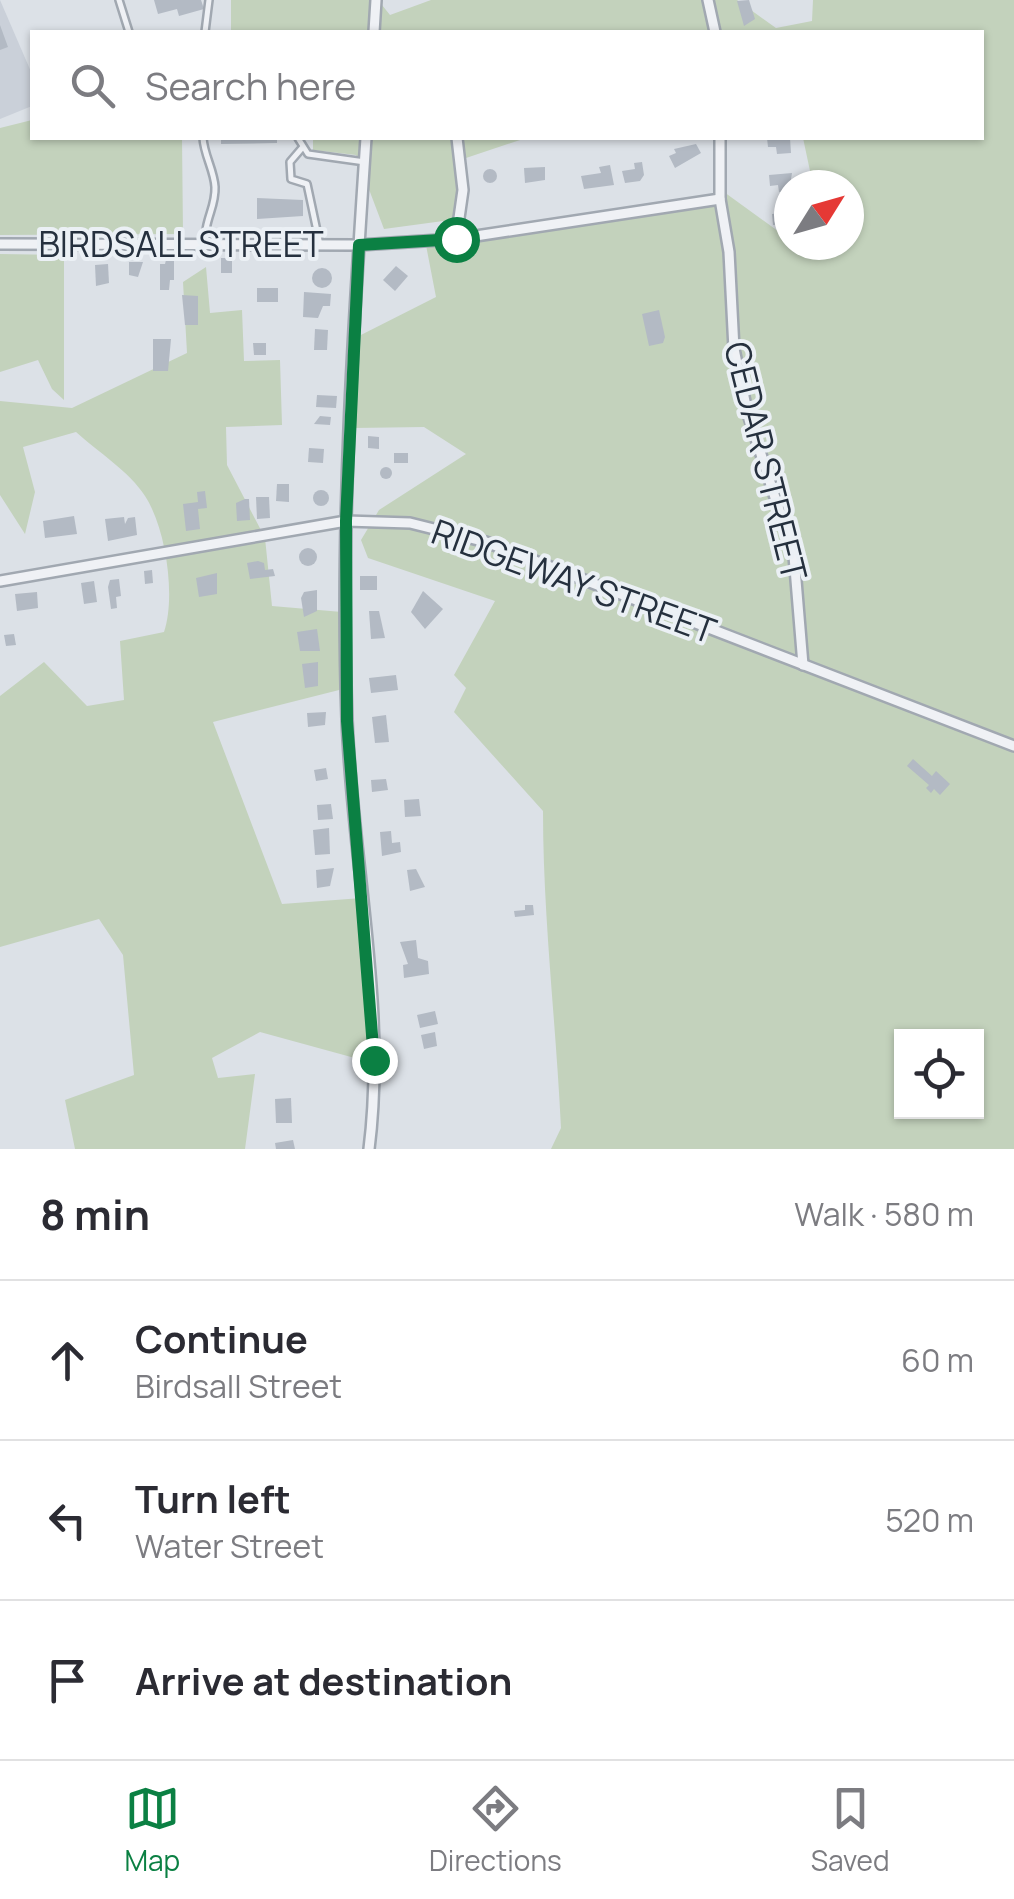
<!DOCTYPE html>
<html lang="en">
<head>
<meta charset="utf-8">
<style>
	body { margin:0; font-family:Manrope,sans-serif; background:#f7f7f7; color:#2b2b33 }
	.controls { position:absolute; right:30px; bottom:30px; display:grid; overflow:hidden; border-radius:0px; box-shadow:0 2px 8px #0004 }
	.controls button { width:90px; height:90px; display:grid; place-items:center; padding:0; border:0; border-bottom:2px solid #e1e1e2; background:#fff; color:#2b2b33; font:50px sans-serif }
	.compass { position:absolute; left:774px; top:170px; width:90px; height:90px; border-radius:50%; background:#fff; box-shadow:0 2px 8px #0004; rotate:53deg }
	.stop { position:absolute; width:30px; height:30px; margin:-22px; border:8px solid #0b8043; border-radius:50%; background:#fff }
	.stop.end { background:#0b8043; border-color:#fff; box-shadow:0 2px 10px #0008 }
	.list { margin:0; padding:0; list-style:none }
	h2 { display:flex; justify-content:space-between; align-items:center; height:130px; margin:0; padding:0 40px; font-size:42px }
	h2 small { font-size:32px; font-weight:400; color:#7c7c81 }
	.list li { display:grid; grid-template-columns:65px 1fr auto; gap:30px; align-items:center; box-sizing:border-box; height:160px; padding:0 40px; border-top:2px solid #e1e1e2 }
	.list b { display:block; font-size:38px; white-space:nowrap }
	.list p { margin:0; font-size:32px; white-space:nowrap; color:#7c7c81 }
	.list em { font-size:32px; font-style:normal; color:#7c7c81 }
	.icon { flex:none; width:55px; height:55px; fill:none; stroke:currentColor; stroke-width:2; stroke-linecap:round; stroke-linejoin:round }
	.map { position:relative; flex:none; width:1014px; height:1149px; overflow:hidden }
	.search { position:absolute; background:#fff; box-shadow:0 2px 8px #0004; left:30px; right:30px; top:30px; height:110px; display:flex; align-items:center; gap:25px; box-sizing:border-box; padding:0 35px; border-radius:0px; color:#7c7c81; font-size:38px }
	.sheet { height:610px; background:#fff }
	nav { display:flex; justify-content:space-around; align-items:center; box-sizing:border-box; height:140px; border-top:2px solid #e1e1e2; background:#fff; font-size:28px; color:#7c7c81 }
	nav a { display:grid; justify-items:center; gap:5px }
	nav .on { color:#0b8043 }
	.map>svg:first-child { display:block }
	.built { fill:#cad0d9 }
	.green { fill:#c3d2bc; fill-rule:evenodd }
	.building { fill:#b3bac4 }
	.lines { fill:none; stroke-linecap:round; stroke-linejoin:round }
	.lane-casing { stroke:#a1a8b1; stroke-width:10 }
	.street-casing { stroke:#a1a8b1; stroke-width:14 }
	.lane { stroke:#eff1f5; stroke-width:5 }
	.street { stroke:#eff1f5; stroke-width:9 }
	.route { stroke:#0b8043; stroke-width:12 }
	.labels { text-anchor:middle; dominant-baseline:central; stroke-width:8; stroke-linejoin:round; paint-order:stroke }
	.street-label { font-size:35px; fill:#25303e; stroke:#ebf0f5 }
</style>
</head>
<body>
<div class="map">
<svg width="1014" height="1149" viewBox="0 0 1014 1149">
	<rect width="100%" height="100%" fill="#dce1e7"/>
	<polygon class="built" points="0,0 32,74 32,106 0,119"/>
	<g class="green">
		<path d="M231,0H378L390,15L431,0H737L776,28L812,21L813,0H1014V1149H551L561,1128C556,1023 543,917 543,811L454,712L466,688L454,675L495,601L368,558L361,540L379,510L466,454L424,427L354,428L353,339L436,297L425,240L724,192L789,239V245H849V185H813L803,138H982V32H231ZM902,1036H976V1112H902Z"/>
		<polygon points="32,120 32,138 182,138 183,234 0,235 0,128"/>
		<polygon points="313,138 526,138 466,158 458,219 384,229 356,155 313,150"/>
		<polygon points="0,254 64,255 64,400 52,389 38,360 0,372"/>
		<path d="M206,267L210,313L242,310L244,361L280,360L282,425L226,427L227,465L265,538L272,606L342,612L347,688L213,722L282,904L362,898L373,1063L260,1032L212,1058L218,1078L255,1074L245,1149H75L65,1100L134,1075L123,955L99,919L0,947V696L44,662L87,706L124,700L120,641L164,632C176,597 166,528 145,496C130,472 97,451 76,432L23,447L35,492L25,534L0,495V401L72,408L187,353L183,282Z"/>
	</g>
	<g class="building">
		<polygon points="154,0 201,0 204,9 179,16 177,9 158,14"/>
		<polygon points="749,0 755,19 744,26 737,1"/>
		<polygon points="0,25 8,47 0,50"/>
		<polygon points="221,138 277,138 277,143 221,144"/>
		<polygon points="767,138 790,138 791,153 777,154 776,147 768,147"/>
		<polygon points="696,144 701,153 675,168 669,156 676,153 674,149"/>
		<polygon points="642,162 644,175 640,181 625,183 622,171 635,169 634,163"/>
		<polygon points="610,165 614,185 584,189 581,176 601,173 599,167"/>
		<polygon points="545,167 545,180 525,183 524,168"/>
		<circle cx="490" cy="176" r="7"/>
		<polygon points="792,173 789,191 779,192 778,185 770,186 769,175"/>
		<polygon points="257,198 303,200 303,216 257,219"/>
		<polygon points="789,212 789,231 782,232 781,224 773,225 772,214"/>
		<rect x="221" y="258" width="11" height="15"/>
		<polygon points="166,260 174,260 174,280 170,280 169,290 160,290 160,264 165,264"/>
		<polygon points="129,262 143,262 138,277 129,275"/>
		<polygon points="108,264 109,283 96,286 95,265"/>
		<polygon points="396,266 408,276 395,291 383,280"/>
		<circle cx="322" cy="278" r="10"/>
		<rect x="257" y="288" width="21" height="14"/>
		<polygon points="304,292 331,294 330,306 323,306 318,318 303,317"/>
		<polygon points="182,295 198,296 198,325 185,325"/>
		<polygon points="659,310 665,337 663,343 649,346 642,314"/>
		<polygon points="315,329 328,330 327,350 314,350"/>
		<polygon points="153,339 171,339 168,371 153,371"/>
		<polygon points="253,343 266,343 266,355 254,355"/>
		<polygon points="317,395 337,396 336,408 316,407"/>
		<polygon points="320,416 331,417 330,425 314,424"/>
		<polygon points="368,436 379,437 379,449 368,448"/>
		<polygon points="309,448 324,449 323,463 308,462"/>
		<rect x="394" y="453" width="14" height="10"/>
		<circle cx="386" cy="473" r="6"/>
		<polygon points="277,484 289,484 289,502 276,501"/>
		<circle cx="321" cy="498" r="8"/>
		<polygon points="205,491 207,508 198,509 200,529 186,531 183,504 198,502 197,492"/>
		<polygon points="256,497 269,497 270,518 257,519"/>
		<polygon points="245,499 249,499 250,520 237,521 236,503"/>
		<polygon points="74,516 77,534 45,538 43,521"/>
		<polygon points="124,517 125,524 128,518 135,517 137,535 108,541 105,519"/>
		<circle cx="308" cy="557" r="9"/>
		<polygon points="258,561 264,563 265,570 273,569 275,576 250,579 247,563"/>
		<polygon points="152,570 153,583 145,584 144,571"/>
		<polygon points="217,573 217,594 199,597 196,578"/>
		<rect x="360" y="576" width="17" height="14"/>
		<polygon points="119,579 121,596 116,597 117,608 111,609 108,587 110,580"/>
		<polygon points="94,581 97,602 84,604 81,583"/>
		<polygon points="317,590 317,611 304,617 301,598 304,592"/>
		<polygon points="423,591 443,609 425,629 411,612"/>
		<polygon points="37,592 38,608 17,611 15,594"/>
		<polygon points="369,611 379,611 385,638 371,639"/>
		<polygon points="317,629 320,651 300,651 297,632"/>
		<polygon points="14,634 16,645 6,646 4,635"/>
		<polygon points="318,662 318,686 305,688 302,664"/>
		<polygon points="396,675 398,690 371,693 369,678"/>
		<polygon points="326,712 325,725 308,727 307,713"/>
		<polygon points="386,715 389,742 375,743 372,717"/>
		<polygon points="913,759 932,776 936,771 950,784 940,795 934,789 931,793 926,788 929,785 907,766"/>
		<polygon points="326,768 328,779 316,781 314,770"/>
		<polygon points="386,779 388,790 372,792 371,780"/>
		<polygon points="419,799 421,816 405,817 404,800"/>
		<polygon points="331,804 333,819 318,820 317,805"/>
		<polygon points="329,828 330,854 315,855 313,830"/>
		<polygon points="391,831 392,843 400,842 401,852 382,856 380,832"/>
		<polygon points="334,868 330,886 317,888 316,870"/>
		<polygon points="416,869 425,887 410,891 407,870"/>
		<polygon points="525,905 533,905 534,915 515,917 514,911 525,910"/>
		<polygon points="416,940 418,958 428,961 429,974 404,978 403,965 408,964 400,942"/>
		<polygon points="435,1011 438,1024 420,1028 417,1015"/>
		<polygon points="435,1032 437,1046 424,1049 421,1035"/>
		<polygon points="291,1098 292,1123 276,1123 275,1099"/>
		<polygon points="293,1140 295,1149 276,1149 275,1143"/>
	</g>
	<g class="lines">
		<defs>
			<g id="lane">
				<polyline points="119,0 129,32"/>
				<polyline points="205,32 209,0"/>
				<path d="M203,138C204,155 214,170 215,187C216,208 203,221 206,244"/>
				<polyline points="298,138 308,154 365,162"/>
				<polyline points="302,148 290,162 291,179 307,184 320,245"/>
			</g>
			<g id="street">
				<polyline points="708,0 715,32"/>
				<polyline points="374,32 376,0"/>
				<path d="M366,138C353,331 340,526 347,719C352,862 387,1007 369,1149"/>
				<polyline points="720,138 720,199 729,252 734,349 747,411 794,556 803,665"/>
				<polyline points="456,239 463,190 457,138"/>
				<polyline points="0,244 359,245 456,239 720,199"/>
				<polyline points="0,581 346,521 410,523 486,542 1014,746"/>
			</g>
		</defs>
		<use href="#lane" class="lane-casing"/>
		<use href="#street" class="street-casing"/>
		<use href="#lane" class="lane"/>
		<use href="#street" class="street"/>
	</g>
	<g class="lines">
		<polyline class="route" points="374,1060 347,721 346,521 359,245 456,239"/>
	</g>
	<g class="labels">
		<g class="street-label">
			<text x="181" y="244">BIRDSALL STREET</text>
			<text transform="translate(766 461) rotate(76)">CEDAR STREET</text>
			<text transform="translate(574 581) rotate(20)">RIDGEWAY STREET</text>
		</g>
	</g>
</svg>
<div class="controls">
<button><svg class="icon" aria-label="locate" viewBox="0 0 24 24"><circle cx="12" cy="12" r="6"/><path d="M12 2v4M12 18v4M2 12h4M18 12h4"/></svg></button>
</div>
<svg class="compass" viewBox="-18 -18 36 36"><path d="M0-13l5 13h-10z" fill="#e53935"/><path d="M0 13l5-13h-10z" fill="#7c7c81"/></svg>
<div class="stop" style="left:456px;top:239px"></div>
<div class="stop end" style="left:374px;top:1060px"></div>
<div class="search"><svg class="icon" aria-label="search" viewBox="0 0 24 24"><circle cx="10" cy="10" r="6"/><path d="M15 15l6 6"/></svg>Search here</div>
</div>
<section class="sheet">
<h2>8 min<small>Walk · 580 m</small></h2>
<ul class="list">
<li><svg class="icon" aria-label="ahead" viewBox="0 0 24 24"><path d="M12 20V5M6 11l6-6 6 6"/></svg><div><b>Continue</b><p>Birdsall Street</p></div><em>60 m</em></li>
<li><svg class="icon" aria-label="left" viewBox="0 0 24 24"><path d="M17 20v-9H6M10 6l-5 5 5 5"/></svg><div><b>Turn left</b><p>Water Street</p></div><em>520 m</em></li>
<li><svg class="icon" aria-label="arrive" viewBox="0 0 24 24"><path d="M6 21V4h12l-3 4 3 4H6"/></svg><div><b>Arrive at destination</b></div></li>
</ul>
</section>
<nav>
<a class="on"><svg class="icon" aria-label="map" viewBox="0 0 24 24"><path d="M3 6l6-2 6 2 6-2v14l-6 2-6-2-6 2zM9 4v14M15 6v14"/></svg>Map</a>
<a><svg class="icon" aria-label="directions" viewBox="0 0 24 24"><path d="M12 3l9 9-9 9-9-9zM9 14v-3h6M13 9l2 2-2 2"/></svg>Directions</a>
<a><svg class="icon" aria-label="saved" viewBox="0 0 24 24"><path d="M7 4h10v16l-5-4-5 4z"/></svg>Saved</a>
</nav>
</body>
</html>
